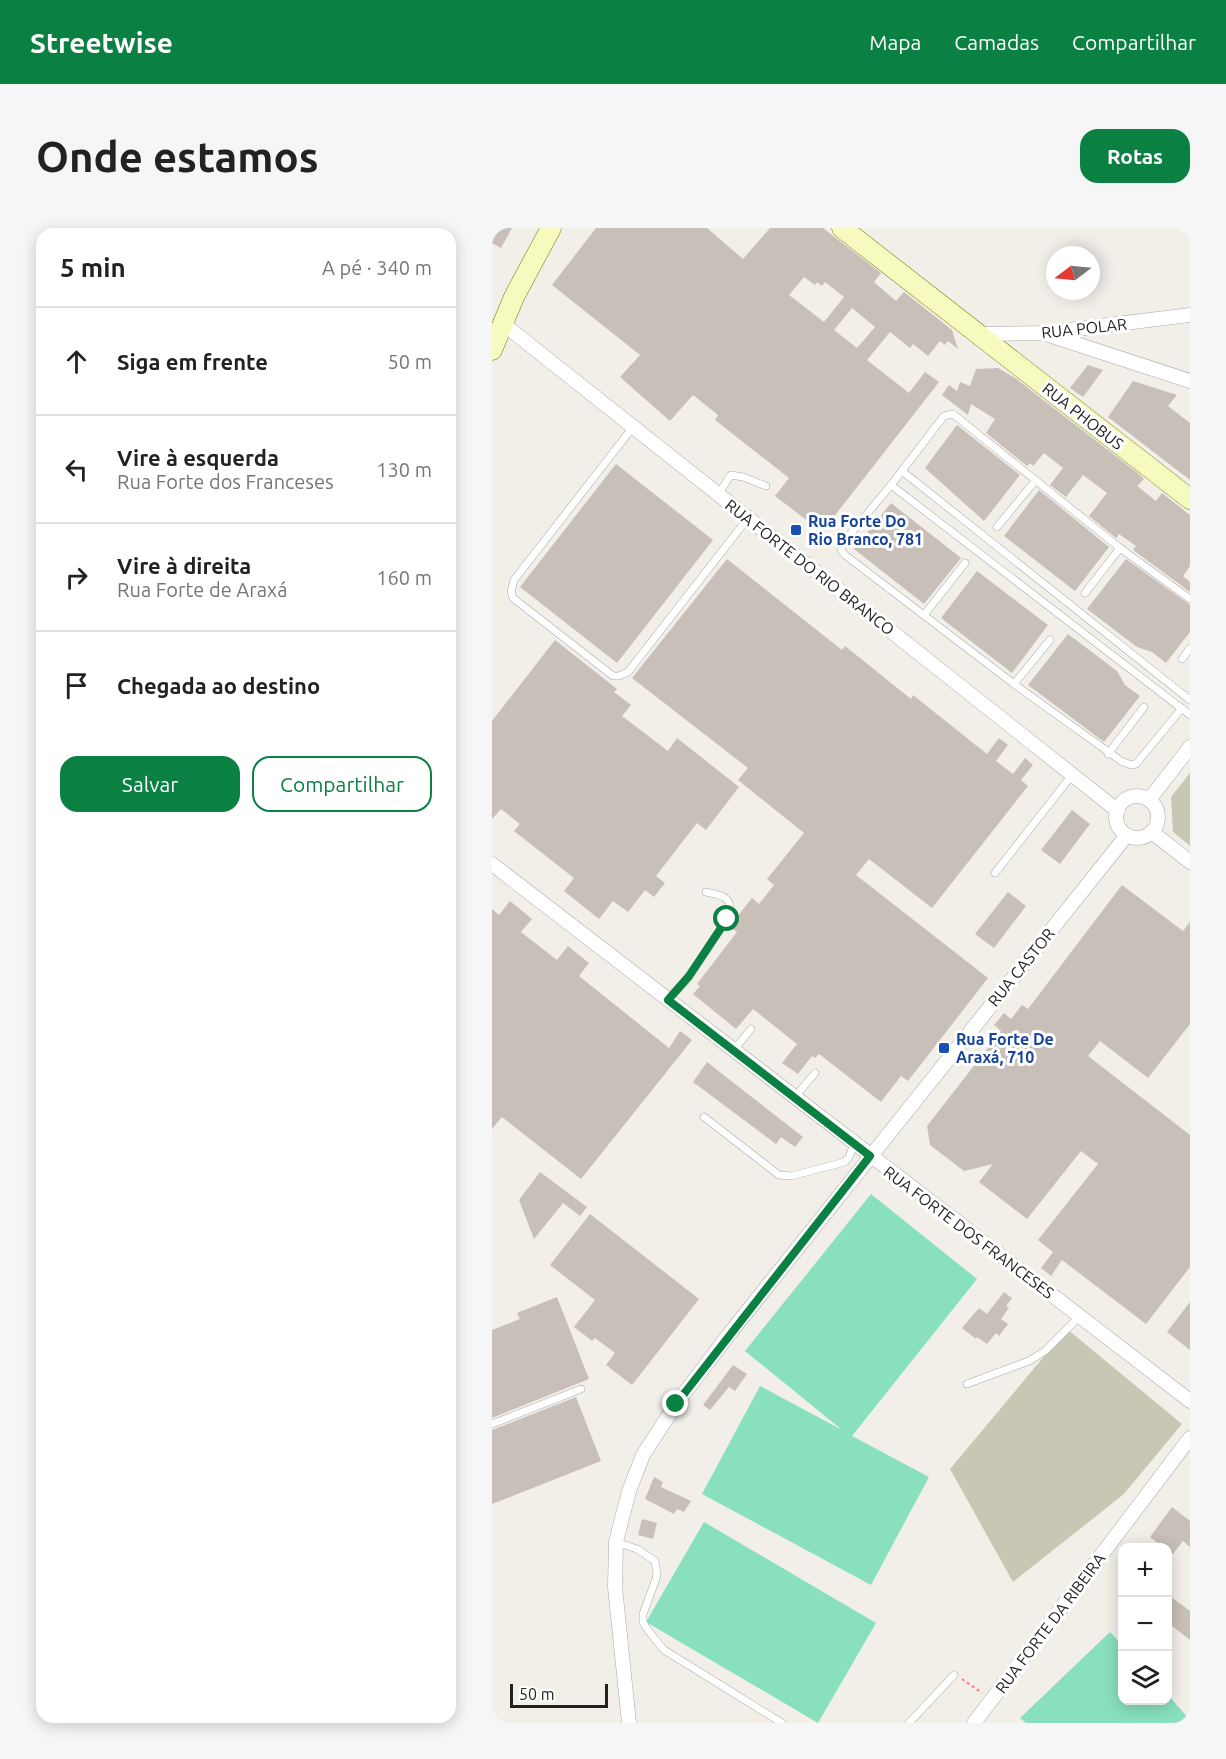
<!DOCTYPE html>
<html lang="pt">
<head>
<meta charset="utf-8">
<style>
	body { margin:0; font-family:Ubuntu,sans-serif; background:#f6f6f6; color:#222 }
	.controls { position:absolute; right:18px; bottom:18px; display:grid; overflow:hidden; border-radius:12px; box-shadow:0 3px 15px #0003 }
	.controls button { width:54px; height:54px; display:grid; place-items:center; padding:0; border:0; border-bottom:2px solid #e0e0e0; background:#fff; color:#222; font:30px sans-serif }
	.compass { position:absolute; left:554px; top:18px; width:54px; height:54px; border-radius:50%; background:#fff; box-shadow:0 3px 15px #0003; rotate:254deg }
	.scale { position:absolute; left:18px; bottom:15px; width:98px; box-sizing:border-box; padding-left:6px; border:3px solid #222; border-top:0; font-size:16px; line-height:21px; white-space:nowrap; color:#222; -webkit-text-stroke:4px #fff; paint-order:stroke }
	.stop { position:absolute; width:18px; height:18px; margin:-14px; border:4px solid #0b8043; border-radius:50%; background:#fff }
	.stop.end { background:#0b8043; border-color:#fff; box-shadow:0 2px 6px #0008 }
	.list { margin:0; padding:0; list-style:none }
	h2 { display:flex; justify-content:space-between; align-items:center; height:78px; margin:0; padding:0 24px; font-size:26px }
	h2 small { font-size:20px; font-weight:400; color:#767676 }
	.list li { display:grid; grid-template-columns:39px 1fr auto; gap:18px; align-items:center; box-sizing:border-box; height:108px; padding:0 24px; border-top:2px solid #e0e0e0 }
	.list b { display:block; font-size:22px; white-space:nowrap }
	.list p { margin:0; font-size:20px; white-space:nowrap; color:#767676 }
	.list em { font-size:20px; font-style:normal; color:#767676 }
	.actions { display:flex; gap:12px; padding:18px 24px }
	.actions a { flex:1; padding:14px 0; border:2px solid #0b8043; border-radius:18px; text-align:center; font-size:21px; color:#0b8043 }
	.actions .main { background:#0b8043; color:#fff }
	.icon { flex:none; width:33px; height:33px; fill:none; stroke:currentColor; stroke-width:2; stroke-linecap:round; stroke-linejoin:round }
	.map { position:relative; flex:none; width:698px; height:1495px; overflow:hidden; border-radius:18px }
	header { display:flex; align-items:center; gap:36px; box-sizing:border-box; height:84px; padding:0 30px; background:#0b8043; color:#fff }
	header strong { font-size:28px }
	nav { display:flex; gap:33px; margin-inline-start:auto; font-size:21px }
	.intro { display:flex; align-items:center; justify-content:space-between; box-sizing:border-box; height:144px; padding:0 36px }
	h1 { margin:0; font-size:42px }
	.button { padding:15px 27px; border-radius:18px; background:#0b8043; color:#fff; font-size:21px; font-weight:700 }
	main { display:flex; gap:36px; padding:0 36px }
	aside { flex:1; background:#fff; border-radius:18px; box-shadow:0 3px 15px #0003 }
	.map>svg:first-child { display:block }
	.construction { fill:#c7c7b4 }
	.pitch { fill:#88e0be }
	.building { fill:#c7bfb8; fill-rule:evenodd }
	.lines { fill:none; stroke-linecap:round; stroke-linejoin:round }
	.lane-casing { stroke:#a9a9a9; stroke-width:8 }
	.street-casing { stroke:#a9a9a9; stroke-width:15 }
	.secondary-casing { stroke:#707d05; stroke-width:21 }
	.path { stroke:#fa8072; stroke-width:2; stroke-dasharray:3 3; stroke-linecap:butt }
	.lane { stroke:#fff; stroke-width:7 }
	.street { stroke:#fff; stroke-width:14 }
	.secondary { stroke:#f7fabf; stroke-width:20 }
	.route { stroke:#0b8043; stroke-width:8 }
	.transit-dot { fill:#1a4fb4; stroke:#fff; stroke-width:2 }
	.labels { text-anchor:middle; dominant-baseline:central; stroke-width:6; stroke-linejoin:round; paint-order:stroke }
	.street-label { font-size:16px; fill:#222; stroke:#fff }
	.transit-label { font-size:16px; font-weight:bold; fill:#164399; stroke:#fff; text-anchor:start }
</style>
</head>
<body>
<header>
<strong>Streetwise</strong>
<nav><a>Mapa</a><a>Camadas</a><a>Compartilhar</a></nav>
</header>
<div class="intro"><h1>Onde estamos</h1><a class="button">Rotas</a></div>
<main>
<aside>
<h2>5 min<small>A pé · 340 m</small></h2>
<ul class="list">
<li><svg class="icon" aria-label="ahead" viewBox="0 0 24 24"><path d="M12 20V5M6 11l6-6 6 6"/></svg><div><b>Siga em frente</b></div><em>50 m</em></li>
<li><svg class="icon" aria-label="left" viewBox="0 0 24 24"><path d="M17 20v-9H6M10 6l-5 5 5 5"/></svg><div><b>Vire à esquerda</b><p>Rua Forte dos Franceses</p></div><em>130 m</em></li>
<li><svg class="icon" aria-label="right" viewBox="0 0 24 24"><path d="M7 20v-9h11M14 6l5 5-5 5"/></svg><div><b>Vire à direita</b><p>Rua Forte de Araxá</p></div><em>160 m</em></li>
<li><svg class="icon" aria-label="arrive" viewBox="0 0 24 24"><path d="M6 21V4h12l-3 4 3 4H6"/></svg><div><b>Chegada ao destino</b></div></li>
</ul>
<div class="actions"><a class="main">Salvar</a><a>Compartilhar</a></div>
</aside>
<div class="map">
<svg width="698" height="1495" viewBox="0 0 698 1495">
	<rect width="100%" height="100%" fill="#f2efe9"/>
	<g class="construction">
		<polygon points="698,545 698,618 681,604 679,569"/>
		<polygon points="575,1101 690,1196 632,1266 521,1354 458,1241"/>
	</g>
	<g class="pitch">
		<polygon points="379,966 485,1051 360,1208 437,1249 379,1357 210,1266 268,1158 350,1202 253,1123"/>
		<polygon points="212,1294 384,1395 326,1495 154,1394"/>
		<polygon points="618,1404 630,1417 630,1472 676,1472 676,1467 698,1492 698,1495 534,1495 528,1490"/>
	</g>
	<g class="building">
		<polygon points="0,0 20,0 9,20 0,15"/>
		<path d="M104,0H215L251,31L278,0H331L389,45L382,54L404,73L412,64L460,102L466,121L456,113L453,117L448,113L436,128L421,116L418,120L398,104L375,132L417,165L433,144L447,154L330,304L283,268L297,250L223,192L226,187L201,167L178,193L128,149L148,127L60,57ZM312,49L323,57L325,54L330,58L333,54L352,69L332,94L297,67ZM360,80L383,99L365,120L342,102Z"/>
		<polygon points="596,137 611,142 591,169 578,160"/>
		<polygon points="506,140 523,150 647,246 652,251 645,258 664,273 670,265 698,287 698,338 691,348 698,354 698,364 641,322 644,318 627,306 624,310 597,288 615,265 591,247 574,269 558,257 571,240 552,225 541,238 538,235 535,238 494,205 503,191 479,176 476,187 450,167 457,157 465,163 468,154 478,158 484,141"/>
		<polygon points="641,153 685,167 676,178 698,195 698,252 616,189"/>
		<polygon points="465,197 528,247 492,293 433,240"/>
		<polygon points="124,236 221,312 125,435 28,359"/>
		<polygon points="547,262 617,319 583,363 512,308"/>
		<polygon points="399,275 469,330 432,376 362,321"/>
		<polygon points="235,331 350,422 353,418 419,471 421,467 495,526 507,510 516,517 504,533 521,546 533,530 541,537 529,552 536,558 440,680 377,631 364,647 496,750 416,853 409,848 389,874 327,826 323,830 320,828 306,846 290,835 305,816 261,781 244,801 201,766 208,758 205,756 245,704 237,698 242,687 245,689 260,670 267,676 282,657 275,651 312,605 246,552 256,540 140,450"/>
		<polygon points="634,331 698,377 698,404 674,435 660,424 645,419 595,381"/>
		<polygon points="485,343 556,397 520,445 449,390"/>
		<polygon points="576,406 625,443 633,457 648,468 612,514 536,457"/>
		<polygon points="63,412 125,461 122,464 139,477 130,488 176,523 185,510 247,559 214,602 205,595 164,648 173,655 162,669 153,662 136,684 121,673 107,691 72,663 82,650 22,603 28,596 9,581 0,591 0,493"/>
		<polygon points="580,582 598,596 568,636 549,622"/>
		<polygon points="630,657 691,703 698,694 698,796 656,850 608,813 596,828 698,907 698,1039 654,1096 570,1032 559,1048 549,1040 561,1024 546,1012 606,936 589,923 535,991 487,954 501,936 472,943 438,917 435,898 509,803 502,797 512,785 519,791 530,777 536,781"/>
		<polygon points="516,664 534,678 502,720 483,706"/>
		<polygon points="18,673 40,691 29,704 65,732 76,718 97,735 87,748 177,820 188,803 200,812 89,951 10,889 0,901 0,681 7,687"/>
		<polygon points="215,834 311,909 303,919 289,909 284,916 201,854"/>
		<polygon points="48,944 95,979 88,988 71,975 42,1011 27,972"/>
		<polygon points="98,986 207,1071 140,1157 114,1137 123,1125 103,1110 100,1113 82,1099 103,1072 58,1037"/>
		<polygon points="512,1064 520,1070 514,1078 517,1080 509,1091 516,1096 507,1108 504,1105 495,1116 485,1109 484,1111 470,1100 487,1080 495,1086"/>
		<polygon points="65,1069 97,1151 0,1190 0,1102 28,1091 25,1085"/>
		<polygon points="698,1074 698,1122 675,1104"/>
		<polygon points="241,1137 255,1146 243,1163 237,1159 218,1182 211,1177"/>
		<polygon points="84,1169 109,1233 0,1276 0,1202"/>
		<polygon points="162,1249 171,1254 169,1259 199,1273 192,1284 185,1281 182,1286 153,1271"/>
		<polygon points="680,1279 698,1293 698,1319 691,1313 681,1326 675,1322 675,1320 672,1320 658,1309"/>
		<polygon points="150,1291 165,1295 161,1311 146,1307"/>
		<polygon points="675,1366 698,1383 698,1412 675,1394"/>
	</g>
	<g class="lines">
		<defs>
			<g id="lane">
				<polyline points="141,199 22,352 19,364 21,370 121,448 127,448 136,444 256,290"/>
				<polyline points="410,243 698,472"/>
				<polyline points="399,257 698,487"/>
				<polyline points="226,266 239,247 251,249 274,258"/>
				<polyline points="505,299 544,252"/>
				<polyline points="593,365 628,320"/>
				<polyline points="432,387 473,335"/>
				<polyline points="690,431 698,420"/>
				<polyline points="522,456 558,412"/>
				<polyline points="690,480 644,536 639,537 629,533 522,456 353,327 349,322 350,316 399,257 452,188 461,186 628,320 698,371"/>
				<polyline points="616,526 652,479"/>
				<polyline points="503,645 580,547"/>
				<path d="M176,772L197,749L235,691C243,669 232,668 214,664"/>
				<polyline points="241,823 259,801"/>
				<polyline points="302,870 323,845"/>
				<polyline points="212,889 287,947 299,948 353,934 357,929 362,916"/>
				<polyline points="475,1156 537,1133 553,1123 587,1089"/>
				<polyline points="0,1196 89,1161"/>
				<polyline points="124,1314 145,1321 163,1333 165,1348 151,1386 151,1394 155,1401 172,1422 290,1495"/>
				<polyline points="417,1495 462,1447"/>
			</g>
			<g id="street">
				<polyline points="10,95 626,583"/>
				<polyline points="485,106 552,105 698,87"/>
				<polyline points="557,107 698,153"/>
				<circle cx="645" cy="589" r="21"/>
				<polyline points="657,572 698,519"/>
				<polyline points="660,604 698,634"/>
				<polyline points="0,636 698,1173"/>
				<polyline points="137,1495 123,1359 124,1314 137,1263 151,1227 184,1176 238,1105 635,607"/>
				<polyline points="482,1495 698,1210"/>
			</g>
			<g id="secondary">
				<polyline points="350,0 698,271"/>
				<polyline points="0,122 22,69 59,0"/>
			</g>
		</defs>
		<use href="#lane" class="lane-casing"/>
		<use href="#street" class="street-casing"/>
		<use href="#secondary" class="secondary-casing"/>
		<polyline class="path" points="470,1451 490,1465"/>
		<use href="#lane" class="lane"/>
		<use href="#street" class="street"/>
		<use href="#secondary" class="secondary"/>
	</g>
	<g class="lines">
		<polyline class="route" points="184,1176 378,928 176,772 197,748 235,691"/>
	</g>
	<g class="transit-dot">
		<rect x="298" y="296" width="12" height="12" rx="3"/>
		<rect x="446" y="814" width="12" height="12" rx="3"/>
	</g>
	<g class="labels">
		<g class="street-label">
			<text transform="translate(592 100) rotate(-6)">RUA POLAR</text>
			<text transform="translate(591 188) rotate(38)">RUA PHOBUS</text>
			<text transform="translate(318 339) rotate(38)">RUA FORTE DO RIO BRANCO</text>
			<text transform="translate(529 739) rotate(-51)">RUA CASTOR</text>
			<text transform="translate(477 1004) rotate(37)">RUA FORTE DOS FRANCESES</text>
			<text transform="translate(558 1395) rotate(-53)">RUA FORTE DA RIBEIRA</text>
		</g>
		<g class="transit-label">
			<text x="316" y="293">Rua Forte Do<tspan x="316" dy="18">Rio Branco, 781</tspan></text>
			<text x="464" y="811">Rua Forte De<tspan x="464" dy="18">Araxá, 710</tspan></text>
		</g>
	</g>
</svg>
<div class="controls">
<button>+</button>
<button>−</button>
<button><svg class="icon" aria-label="layers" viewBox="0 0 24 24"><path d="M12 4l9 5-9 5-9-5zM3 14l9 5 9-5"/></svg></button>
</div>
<svg class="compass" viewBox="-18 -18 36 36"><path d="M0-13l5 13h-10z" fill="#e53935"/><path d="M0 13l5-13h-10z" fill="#767676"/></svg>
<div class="scale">50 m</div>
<div class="stop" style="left:235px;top:691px"></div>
<div class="stop end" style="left:184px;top:1176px"></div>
</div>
</main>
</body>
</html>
